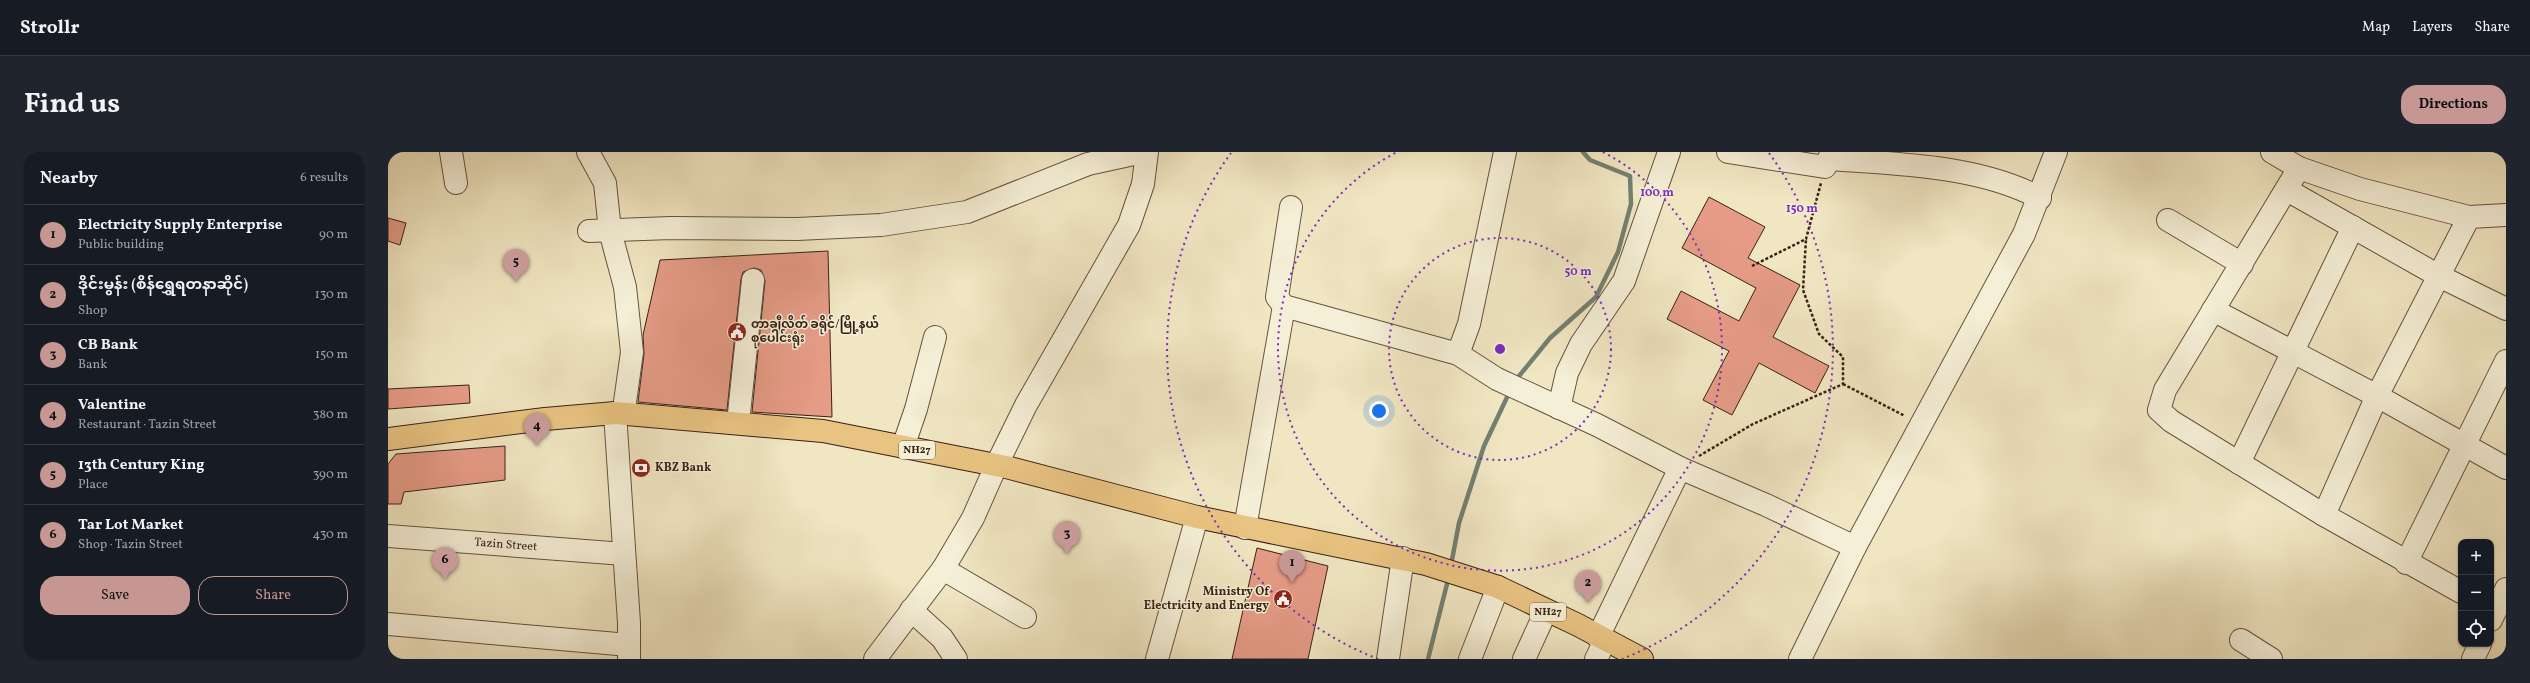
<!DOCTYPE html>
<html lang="en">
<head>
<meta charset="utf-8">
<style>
	body { margin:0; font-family:Vollkorn,"Noto Sans Myanmar",serif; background:#20242c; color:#f1f3f6 }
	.controls { position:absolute; right:12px; bottom:12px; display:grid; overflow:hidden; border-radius:8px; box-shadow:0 1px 3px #0004 }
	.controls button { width:36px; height:36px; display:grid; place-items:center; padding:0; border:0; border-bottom:1px solid #363941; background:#171b24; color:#f1f3f6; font:20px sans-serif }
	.you { position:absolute; left:991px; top:259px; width:14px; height:14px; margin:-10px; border:3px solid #fff; border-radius:50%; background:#1a73e8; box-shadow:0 0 0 6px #1a73e833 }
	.badge { display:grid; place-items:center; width:26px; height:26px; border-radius:50%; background:#c59692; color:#111; font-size:13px; font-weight:700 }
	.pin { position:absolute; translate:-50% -33px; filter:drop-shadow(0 1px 2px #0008) }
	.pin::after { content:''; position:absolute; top:21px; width:14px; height:12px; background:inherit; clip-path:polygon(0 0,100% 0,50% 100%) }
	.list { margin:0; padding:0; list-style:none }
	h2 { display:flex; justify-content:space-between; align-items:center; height:52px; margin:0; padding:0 16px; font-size:17px }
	h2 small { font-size:13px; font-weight:400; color:#9ea1a6 }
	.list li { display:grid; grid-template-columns:26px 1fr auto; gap:12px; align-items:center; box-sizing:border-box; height:60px; padding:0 16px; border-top:1px solid #363941 }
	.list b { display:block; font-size:15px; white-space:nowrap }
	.list p { margin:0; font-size:13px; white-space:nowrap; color:#9ea1a6 }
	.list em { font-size:13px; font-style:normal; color:#9ea1a6 }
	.actions { display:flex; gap:8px; padding:12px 16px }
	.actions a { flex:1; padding:9px 0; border:1px solid #c59692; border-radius:16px; text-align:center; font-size:14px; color:#c59692 }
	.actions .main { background:#c59692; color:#111 }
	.icon { flex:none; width:22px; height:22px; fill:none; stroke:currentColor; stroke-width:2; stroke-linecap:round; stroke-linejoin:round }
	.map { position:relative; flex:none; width:2118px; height:507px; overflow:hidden; border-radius:16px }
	header { display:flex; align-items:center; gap:24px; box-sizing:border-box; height:56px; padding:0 20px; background:#171b24; border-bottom:1px solid #363941 }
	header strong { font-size:19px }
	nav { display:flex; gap:22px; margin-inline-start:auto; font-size:14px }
	.intro { display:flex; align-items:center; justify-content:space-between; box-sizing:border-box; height:96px; padding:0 24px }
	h1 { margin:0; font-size:28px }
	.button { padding:10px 18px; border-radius:16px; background:#c59692; color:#111; font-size:14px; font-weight:700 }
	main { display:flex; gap:24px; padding:0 24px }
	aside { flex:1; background:#171b24; border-radius:16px; box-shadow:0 1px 3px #0004 }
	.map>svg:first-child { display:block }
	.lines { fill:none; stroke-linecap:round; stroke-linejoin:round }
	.stream { stroke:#738071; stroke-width:4.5 }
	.building { fill:#e59b86; stroke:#382114 }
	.minor-casing { stroke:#665240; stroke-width:24 }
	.major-casing { stroke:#382114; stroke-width:24 }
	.path { stroke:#382114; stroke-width:2.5; stroke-dasharray:3 2; stroke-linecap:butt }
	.minor { stroke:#f5efd7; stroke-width:22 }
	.major { stroke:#e8c381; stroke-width:22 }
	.ring { fill:none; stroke:#7b2cbf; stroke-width:2; stroke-dasharray:2 4 }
	.labels { text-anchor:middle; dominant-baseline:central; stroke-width:3; stroke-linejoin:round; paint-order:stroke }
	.shield { fill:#f5efd7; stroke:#715f4e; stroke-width:1 }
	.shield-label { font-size:11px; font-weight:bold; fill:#382114 }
	.poi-label { font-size:12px; font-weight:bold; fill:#382114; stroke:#f5efd7; text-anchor:start }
	.street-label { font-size:12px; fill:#382114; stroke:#f5efd7 }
	.centre { fill:#7b2cbf; stroke:#f5efd7; stroke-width:2 }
	.ring-label { font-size:12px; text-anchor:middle; font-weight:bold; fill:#7b2cbf; stroke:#f5efd7; stroke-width:3; stroke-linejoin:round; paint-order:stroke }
</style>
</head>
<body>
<header>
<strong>Strollr</strong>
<nav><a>Map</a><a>Layers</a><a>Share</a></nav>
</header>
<div class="intro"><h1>Find us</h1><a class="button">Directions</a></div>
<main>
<aside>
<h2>Nearby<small>6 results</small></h2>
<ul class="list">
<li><span class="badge">1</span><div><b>Electricity Supply Enterprise</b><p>Public building</p></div><em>90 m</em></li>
<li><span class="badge">2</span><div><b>ဒိုင်းမွန်း (စိန်ရွှေရတနာဆိုင်)</b><p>Shop</p></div><em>130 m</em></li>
<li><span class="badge">3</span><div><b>CB Bank</b><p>Bank</p></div><em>150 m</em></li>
<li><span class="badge">4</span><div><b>Valentine</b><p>Restaurant · Tazin Street</p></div><em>380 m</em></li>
<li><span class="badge">5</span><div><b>13th Century King</b><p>Place</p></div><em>390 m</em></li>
<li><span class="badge">6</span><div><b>Tar Lot Market</b><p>Shop · Tazin Street</p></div><em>430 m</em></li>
</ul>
<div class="actions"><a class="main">Save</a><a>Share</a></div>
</aside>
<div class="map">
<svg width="2118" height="507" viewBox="0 0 2118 507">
	<rect width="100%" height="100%" fill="#f0e6c2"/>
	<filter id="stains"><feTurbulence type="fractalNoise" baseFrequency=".005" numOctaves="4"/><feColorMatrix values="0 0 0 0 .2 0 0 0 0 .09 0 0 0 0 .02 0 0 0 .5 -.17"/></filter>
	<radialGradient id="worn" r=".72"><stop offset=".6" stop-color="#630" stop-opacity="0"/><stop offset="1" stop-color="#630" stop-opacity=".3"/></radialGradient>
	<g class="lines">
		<g class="stream">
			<polyline points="1127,229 1162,186 1208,145 1230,100 1243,52 1242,24 1202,8 1195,0"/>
			<polyline points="1063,413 1071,371 1096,294 1122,239"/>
			<polyline points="1040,507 1061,424"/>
		</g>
	</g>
	<g class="building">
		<polygon points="1321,45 1377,75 1360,106 1412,133 1385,185 1441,214 1427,241 1371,211 1344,263 1315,248 1341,199 1279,167 1293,139 1351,169 1368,136 1294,96"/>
		<polygon points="0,66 18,71 12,93 0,89"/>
		<polygon points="440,99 444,265 364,260 377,129 373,118 366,116 355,120 353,127 339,258 250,250 256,202 255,183 272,108"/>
		<polygon points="81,233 82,251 0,257 0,237"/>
		<polygon points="117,294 117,328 16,340 13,352 0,352 0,312 8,302"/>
		<polygon points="869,396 940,414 920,507 844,507"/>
	</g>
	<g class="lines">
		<defs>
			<g id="minor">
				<polyline points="63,0 68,31"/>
				<polyline points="200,0 217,31 222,79 237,135 244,200 237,250 238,262"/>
				<polyline points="1340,0 1437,15 1444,0"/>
				<polyline points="1884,0 1911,16 1972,37 2081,65 2118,63"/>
				<path d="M1441,7C1509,12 1590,13 1652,46"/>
				<polyline points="1911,16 1777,238 1771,258 1783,269 1936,363 2073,440"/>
				<polyline points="1899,38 2051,124 2118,157"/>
				<polyline points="903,55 889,145 896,154 1070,202 1109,227 1209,273 1292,316 1378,353 1467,395"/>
				<polyline points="1780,68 1854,112"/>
				<polyline points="201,79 283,76 409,77 493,73 579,60 700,12 755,0"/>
				<polyline points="1825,158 1989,244 2118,316"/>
				<polyline points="1070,202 1081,172 1117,0"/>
				<polyline points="1171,256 1179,221 1193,192 1236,129 1281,0"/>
				<polyline points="227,261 241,471 241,507"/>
				<polyline points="350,271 365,128"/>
				<polyline points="515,295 528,257 547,185"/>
				<polyline points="1851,311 1965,75"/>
				<polyline points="1936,363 1989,244 2081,65"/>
				<polyline points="857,376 896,154"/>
				<path id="s1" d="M0,384L236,402"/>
				<polyline points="2018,411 2118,209"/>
				<polyline points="555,417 637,465"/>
				<polyline points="523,458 554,486 568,507"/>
				<polyline points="2103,468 2118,437"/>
				<polyline points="0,472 241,493"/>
				<polyline points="1210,485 1292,316"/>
				<polyline points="1853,488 1883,507"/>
				<polyline points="487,507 555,417 585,366 608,314 638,253 741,73 755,32 759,0"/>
				<polyline points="769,507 809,365"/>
				<polyline points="1000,507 1015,406"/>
				<polyline points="1082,507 1110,435"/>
				<polyline points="1136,507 1158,459"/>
				<polyline points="1208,507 1217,489"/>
				<polyline points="1412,507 1467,395 1636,82 1668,0"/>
				<polyline points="2085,507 2092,492"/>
			</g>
			<polyline id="major" points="0,287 157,267 227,261 435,279 618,315 809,365 1038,412 1110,435 1190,473 1254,507"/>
		</defs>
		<use href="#minor" class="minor-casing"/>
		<use href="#major" class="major-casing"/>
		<g class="path">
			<polyline points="1364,114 1418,87 1433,31"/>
			<polyline points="1455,232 1517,264"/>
			<polyline points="1311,304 1365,272 1455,232 1455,205 1431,182 1415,138 1418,87"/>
		</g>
		<use href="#minor" class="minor"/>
		<use href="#major" class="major"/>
	</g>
	<g class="ring">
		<circle cx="1112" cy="197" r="111"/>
		<path d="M1215 0A222 222 0 1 1 1009 0"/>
		<path d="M990 507A333 333 0 0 1 843 1M1381 1A333 333 0 0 1 1234 507"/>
	</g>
	<defs>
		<symbol id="civic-disc" viewBox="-11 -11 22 22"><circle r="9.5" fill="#8f2418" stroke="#f5efd7"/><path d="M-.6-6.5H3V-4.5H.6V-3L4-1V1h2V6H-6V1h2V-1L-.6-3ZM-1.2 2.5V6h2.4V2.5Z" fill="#fff"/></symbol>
		<symbol id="bank-disc" viewBox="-11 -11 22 22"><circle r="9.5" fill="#8f2418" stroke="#f5efd7"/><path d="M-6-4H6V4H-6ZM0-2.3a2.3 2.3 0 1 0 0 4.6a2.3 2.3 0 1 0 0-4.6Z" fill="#fff"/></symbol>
	</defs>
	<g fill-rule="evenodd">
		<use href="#civic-disc" x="338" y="169" width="22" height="22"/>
		<use href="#bank-disc" x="242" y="305" width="22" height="22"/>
		<use href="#civic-disc" x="884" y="436" width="22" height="22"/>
	</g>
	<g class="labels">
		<g class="shield">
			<rect x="511" y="289" width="36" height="18" rx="3"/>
			<rect x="1142" y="451" width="36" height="18" rx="3"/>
		</g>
		<g class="shield-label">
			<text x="529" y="298">NH27</text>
			<text x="1160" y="460">NH27</text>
		</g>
		<g class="poi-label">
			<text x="363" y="173">တာချီလိတ် ခရိုင်/မြို့နယ်<tspan x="363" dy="14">စုပေါင်းရုံး</tspan></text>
			<text x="267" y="316">KBZ Bank</text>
			<text x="881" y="440" text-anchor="end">Ministry Of<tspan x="881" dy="14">Electricity and Energy</tspan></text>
		</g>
		<g class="street-label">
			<text stroke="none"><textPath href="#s1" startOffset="118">Tazin Street</textPath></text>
		</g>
	</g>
	<circle cx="1112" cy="197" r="6" class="centre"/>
	<g class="ring-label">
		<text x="1269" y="44">100 m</text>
		<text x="1414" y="60">150 m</text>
		<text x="1190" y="123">50 m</text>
	</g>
	<rect width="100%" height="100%" filter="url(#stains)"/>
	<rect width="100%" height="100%" fill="url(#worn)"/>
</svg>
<div class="controls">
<button>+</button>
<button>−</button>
<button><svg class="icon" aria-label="locate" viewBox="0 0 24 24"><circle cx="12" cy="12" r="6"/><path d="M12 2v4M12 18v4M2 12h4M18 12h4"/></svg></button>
</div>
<div class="you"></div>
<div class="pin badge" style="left:904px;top:431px">1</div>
<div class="pin badge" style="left:1200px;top:451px">2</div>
<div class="pin badge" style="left:679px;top:402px">3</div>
<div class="pin badge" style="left:149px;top:294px">4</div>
<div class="pin badge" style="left:128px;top:130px">5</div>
<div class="pin badge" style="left:57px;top:428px">6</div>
</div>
</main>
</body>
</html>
